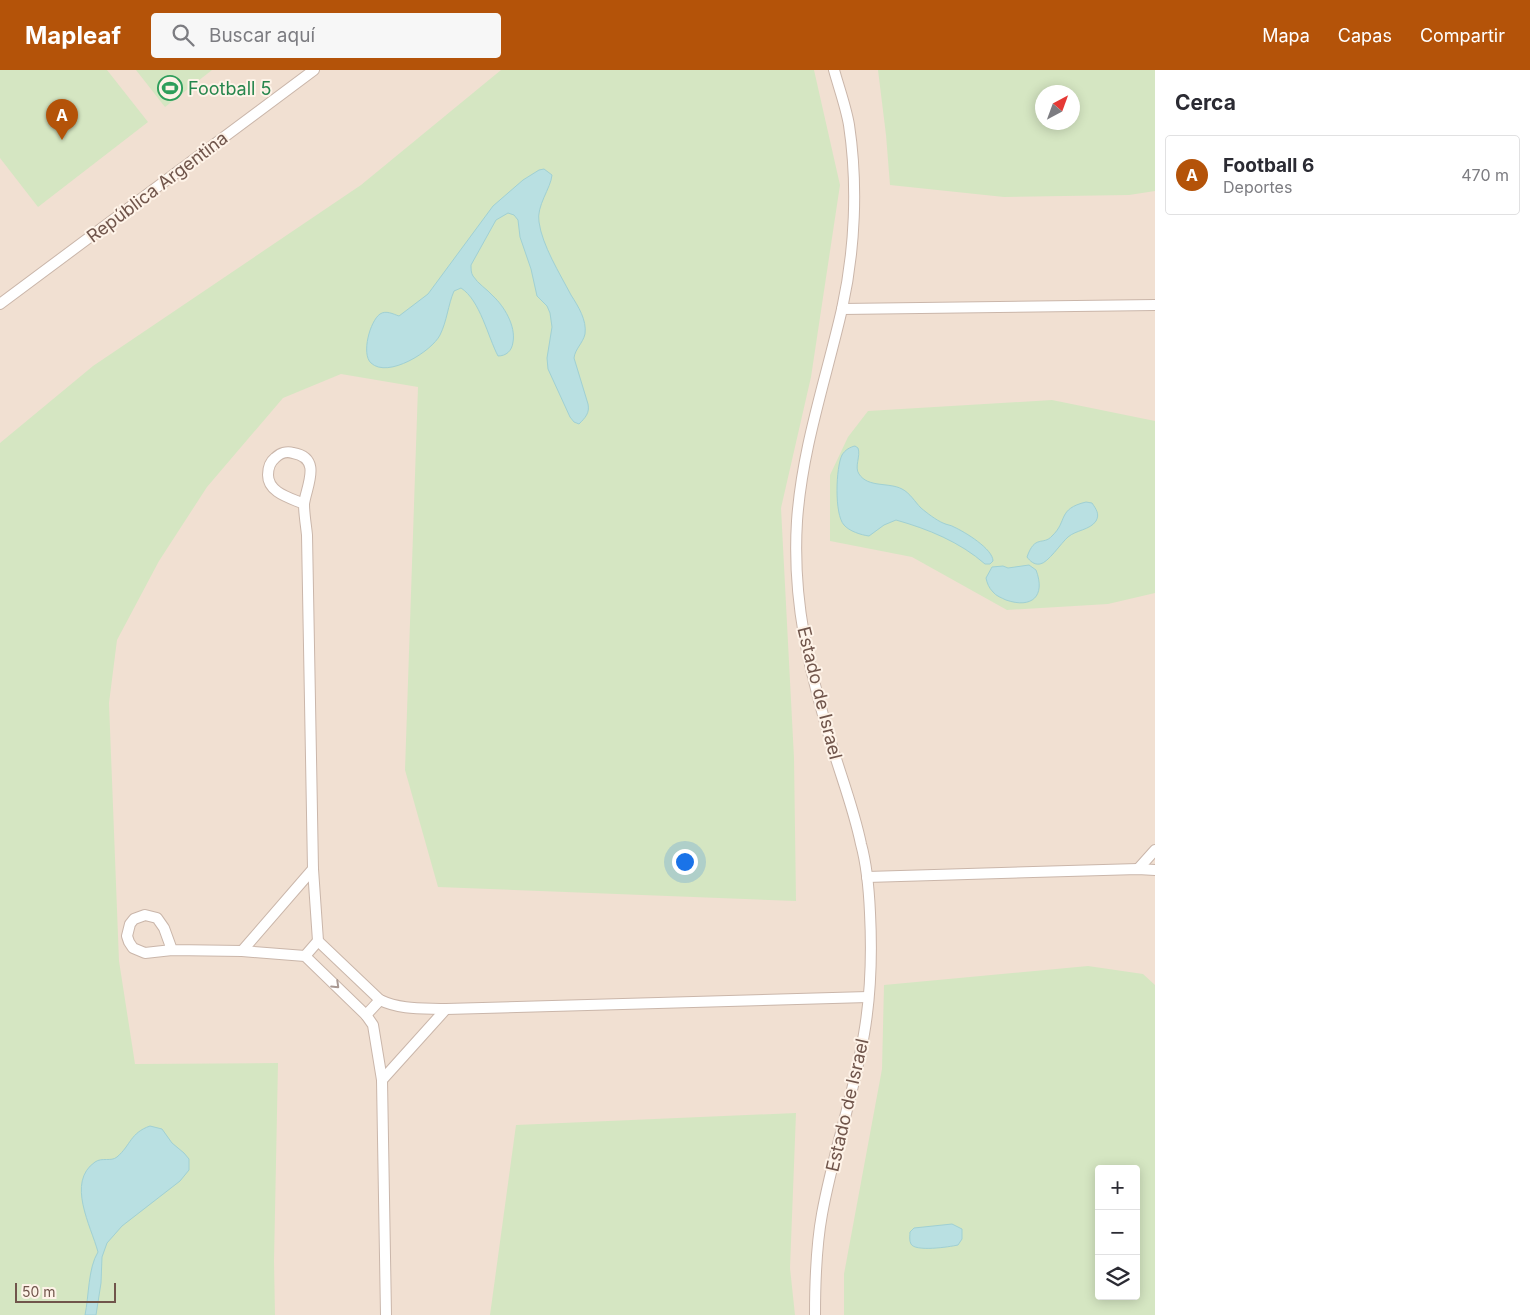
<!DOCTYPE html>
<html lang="es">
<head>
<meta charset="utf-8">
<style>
	body { margin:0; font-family:Inter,sans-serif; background:#f7f7f7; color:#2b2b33 }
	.controls { position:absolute; right:15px; bottom:15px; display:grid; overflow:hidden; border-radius:5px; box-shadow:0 2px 12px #0003 }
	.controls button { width:45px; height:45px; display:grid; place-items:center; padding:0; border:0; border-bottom:1px solid #e1e1e2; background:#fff; color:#2b2b33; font:25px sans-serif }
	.compass { position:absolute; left:1035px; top:15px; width:45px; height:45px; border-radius:50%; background:#fff; box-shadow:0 2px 12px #0003; rotate:41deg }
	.scale { position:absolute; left:15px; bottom:12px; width:101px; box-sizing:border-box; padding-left:5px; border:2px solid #70554b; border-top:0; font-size:14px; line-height:18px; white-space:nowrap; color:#70554b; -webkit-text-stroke:4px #fef3e8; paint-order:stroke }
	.you { position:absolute; left:684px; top:791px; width:18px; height:18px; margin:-12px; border:4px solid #fff; border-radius:50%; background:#1a73e8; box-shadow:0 0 0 8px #1a73e833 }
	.badge { display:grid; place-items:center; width:32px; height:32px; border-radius:50%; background:#b45309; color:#fff; font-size:16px; font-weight:700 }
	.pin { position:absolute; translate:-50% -41px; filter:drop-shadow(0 1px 2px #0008) }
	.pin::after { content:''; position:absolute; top:26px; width:18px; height:15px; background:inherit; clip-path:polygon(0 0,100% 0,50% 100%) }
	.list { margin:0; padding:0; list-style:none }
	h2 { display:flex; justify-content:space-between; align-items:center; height:65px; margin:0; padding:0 20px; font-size:21px }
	h2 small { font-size:16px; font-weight:400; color:#7c7c81 }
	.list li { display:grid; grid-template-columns:32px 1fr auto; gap:15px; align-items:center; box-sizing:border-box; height:80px; margin:0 10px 10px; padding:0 10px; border:1px solid #e1e1e2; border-radius:5px }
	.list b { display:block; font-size:19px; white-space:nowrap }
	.list p { margin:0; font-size:16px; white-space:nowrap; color:#7c7c81 }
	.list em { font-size:16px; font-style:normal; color:#7c7c81 }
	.icon { flex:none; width:28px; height:28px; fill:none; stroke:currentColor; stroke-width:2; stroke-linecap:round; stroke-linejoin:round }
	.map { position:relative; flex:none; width:1155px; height:1245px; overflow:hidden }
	header { display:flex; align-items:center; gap:30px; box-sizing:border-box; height:70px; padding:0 25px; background:#b45309; color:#fff }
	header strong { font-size:24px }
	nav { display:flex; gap:28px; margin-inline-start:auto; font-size:18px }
	.search { width:350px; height:45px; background:#f7f7f7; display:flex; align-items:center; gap:12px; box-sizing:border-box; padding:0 18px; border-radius:5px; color:#7c7c81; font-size:19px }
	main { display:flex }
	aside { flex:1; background:#fff }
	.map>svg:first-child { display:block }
	.residential { fill:#f1e0d2; fill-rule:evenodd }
	.green { fill:#d5e6c2; fill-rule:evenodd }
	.water { fill:#b9e0e2; stroke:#a0d0d3 }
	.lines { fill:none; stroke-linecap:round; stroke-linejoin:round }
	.minor-casing { stroke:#cab6aa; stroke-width:12 }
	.minor { stroke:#fff; stroke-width:10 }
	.oneway { stroke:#a99993 }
	.labels { text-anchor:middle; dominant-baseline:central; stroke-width:4; stroke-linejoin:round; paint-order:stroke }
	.leisure-label { font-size:18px; fill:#27864d; stroke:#fef3e8; text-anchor:start }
	.street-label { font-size:18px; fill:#70554b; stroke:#fef3e8 }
</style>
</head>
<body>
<header>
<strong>Mapleaf</strong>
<div class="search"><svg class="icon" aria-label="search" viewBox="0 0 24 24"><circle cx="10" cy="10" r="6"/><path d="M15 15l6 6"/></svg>Buscar aquí</div>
<nav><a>Mapa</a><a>Capas</a><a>Compartir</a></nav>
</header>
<main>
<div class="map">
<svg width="1155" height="1245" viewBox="0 0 1155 1245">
	<rect width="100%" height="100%" fill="#faefe3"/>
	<path class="residential" d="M0,0H1155V1245H0ZM1042,22H1072V52H1042ZM1099,1099H1136V1226H1099Z"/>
	<g class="green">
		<polygon points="0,0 107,0 148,52 38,137 0,88"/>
		<polygon points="136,0 212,0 165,37"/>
		<polygon points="501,0 814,0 840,115 811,307 781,438 794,688 796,831 438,817 405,700 418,317 341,304 283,328 207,417 159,491 117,570 109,633 119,891 135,994 278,993 274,1191 275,1245 0,1245 0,373 93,296 361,115"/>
		<path d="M878,0H1155V121L1129,125L1004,127L890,115L886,65ZM1042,22H1072V52H1042Z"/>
		<polygon points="1052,330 1155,351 1155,523 1108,534 1007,540 912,487 830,471 830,405 848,367 868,341"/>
		<path d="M1088,896L1143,904L1155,915V1245H844V1204L882,999L884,915ZM1099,1099H1136V1226H1099Z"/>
		<polygon points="796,1043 790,1198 795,1245 490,1245 516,1055"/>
	</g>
	<g class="water">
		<path d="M544,99L552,105C551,118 536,136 539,152C542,175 560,204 571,225C578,236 587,250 585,264C583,273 575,279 574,288L588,334C590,343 585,348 579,354L574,352L570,347L548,299L547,288L552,257L550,243L547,236L537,226L531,199L520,167L518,150L514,145L508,143L496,150L471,195C471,199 471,203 473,206C478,214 487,219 493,226C504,236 516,256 513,272C512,281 506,286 498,286C488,267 480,230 461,218L454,221C448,235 447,251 440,265C432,281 388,309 371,293C361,284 370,251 380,244C386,240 393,244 399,246L428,224L493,136L523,110L539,100Z"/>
		<path d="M855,376L858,378C861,386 854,397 859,404C868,418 889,412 902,419C910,423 915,432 921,438C927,443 936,450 943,453C947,455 951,455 954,457C965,462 993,479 993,491L990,494H985C960,472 928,459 896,450L884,455L869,466C861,465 849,461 844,455C834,444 836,397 842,385C845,380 850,377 855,376Z"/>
		<path d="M1086,432L1092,433C1096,439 1100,444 1096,451C1090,460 1076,460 1068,467C1061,473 1048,493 1040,494C1034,495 1030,491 1027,487C1035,464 1043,476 1052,466C1068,451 1057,439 1086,432Z"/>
		<path d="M1029,495L1036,500C1046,526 1032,539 1006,530C1002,528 996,526 993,522C989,518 987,513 986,508L992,497L1003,496L1008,498Z"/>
		<path d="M150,1056L162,1059L172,1073L184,1083L189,1089V1100L180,1111L122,1156L107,1173L102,1187L101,1213L96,1245H85C89,1226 88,1198 98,1182C91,1156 66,1112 95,1092C102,1087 111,1092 117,1087C131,1075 130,1063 150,1056Z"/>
		<path d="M952,1154L962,1159V1169L958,1175C949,1177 915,1182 911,1174C909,1171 910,1165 910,1162L914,1158Z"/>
	</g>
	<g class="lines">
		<defs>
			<g id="minor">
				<polyline points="0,234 314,0"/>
				<polyline points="842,239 1155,235"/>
				<path d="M313,799L318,871L380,930C401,940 423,938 446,939L868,927"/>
				<polyline points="1138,799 1155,780"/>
				<polyline points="867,807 1138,799 1155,800"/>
				<polyline points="172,880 164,858 157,848 145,845 134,849 130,854 127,866 129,872 133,878 145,883 172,880 242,881 305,886 366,945 373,955 382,1010 386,1245"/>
				<path d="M242,881L313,799L307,465C306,455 304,444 304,434C306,417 323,388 293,383C287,381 280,383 275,388C270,392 268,398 268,405C268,423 291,428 304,434"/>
				<polyline points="305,886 318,871"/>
				<polyline points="366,945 380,930"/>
				<polyline points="382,1010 446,939"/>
				<path d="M815,1245C815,1211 816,1177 822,1144C833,1083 854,1024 864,964C871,924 872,883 870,843C869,820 867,796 861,774C854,740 842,709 832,676C809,599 792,532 797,451C802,378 826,309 842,239C855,180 858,115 849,55C846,37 839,18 834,0"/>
			</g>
		</defs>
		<use href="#minor" class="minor-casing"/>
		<use href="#minor" class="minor"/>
	</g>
	<defs><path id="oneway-chevron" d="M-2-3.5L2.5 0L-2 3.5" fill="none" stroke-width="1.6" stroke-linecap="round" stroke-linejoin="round" transform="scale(1.25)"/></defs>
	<use class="oneway" href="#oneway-chevron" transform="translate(336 915) rotate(44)"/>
	<defs>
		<symbol id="stadium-ring" viewBox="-11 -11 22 22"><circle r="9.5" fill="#fef3e8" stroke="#2e9e5b" stroke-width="1.5"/><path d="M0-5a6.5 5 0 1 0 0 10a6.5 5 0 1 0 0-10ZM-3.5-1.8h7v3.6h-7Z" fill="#2e9e5b"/></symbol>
	</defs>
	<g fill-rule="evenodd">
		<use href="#stadium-ring" x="156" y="4" width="28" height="28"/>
	</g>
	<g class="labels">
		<g class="leisure-label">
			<text x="188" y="18">Football 5</text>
		</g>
		<g class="street-label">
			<text transform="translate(157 117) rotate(-37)">República Argentina</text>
			<text transform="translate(820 623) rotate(76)">Estado de Israel</text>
			<text transform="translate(847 1035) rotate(-77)">Estado de Israel</text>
		</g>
	</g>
</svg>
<div class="controls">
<button>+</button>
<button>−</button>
<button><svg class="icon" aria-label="layers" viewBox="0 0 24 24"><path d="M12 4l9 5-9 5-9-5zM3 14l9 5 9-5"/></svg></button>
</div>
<svg class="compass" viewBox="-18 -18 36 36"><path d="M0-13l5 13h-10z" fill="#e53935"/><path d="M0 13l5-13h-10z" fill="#7c7c81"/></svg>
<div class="scale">50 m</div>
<div class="you"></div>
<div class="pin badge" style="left:62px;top:70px">A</div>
</div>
<aside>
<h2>Cerca<small></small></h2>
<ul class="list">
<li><span class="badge">A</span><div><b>Football 6</b><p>Deportes</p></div><em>470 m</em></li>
</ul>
</aside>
</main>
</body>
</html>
